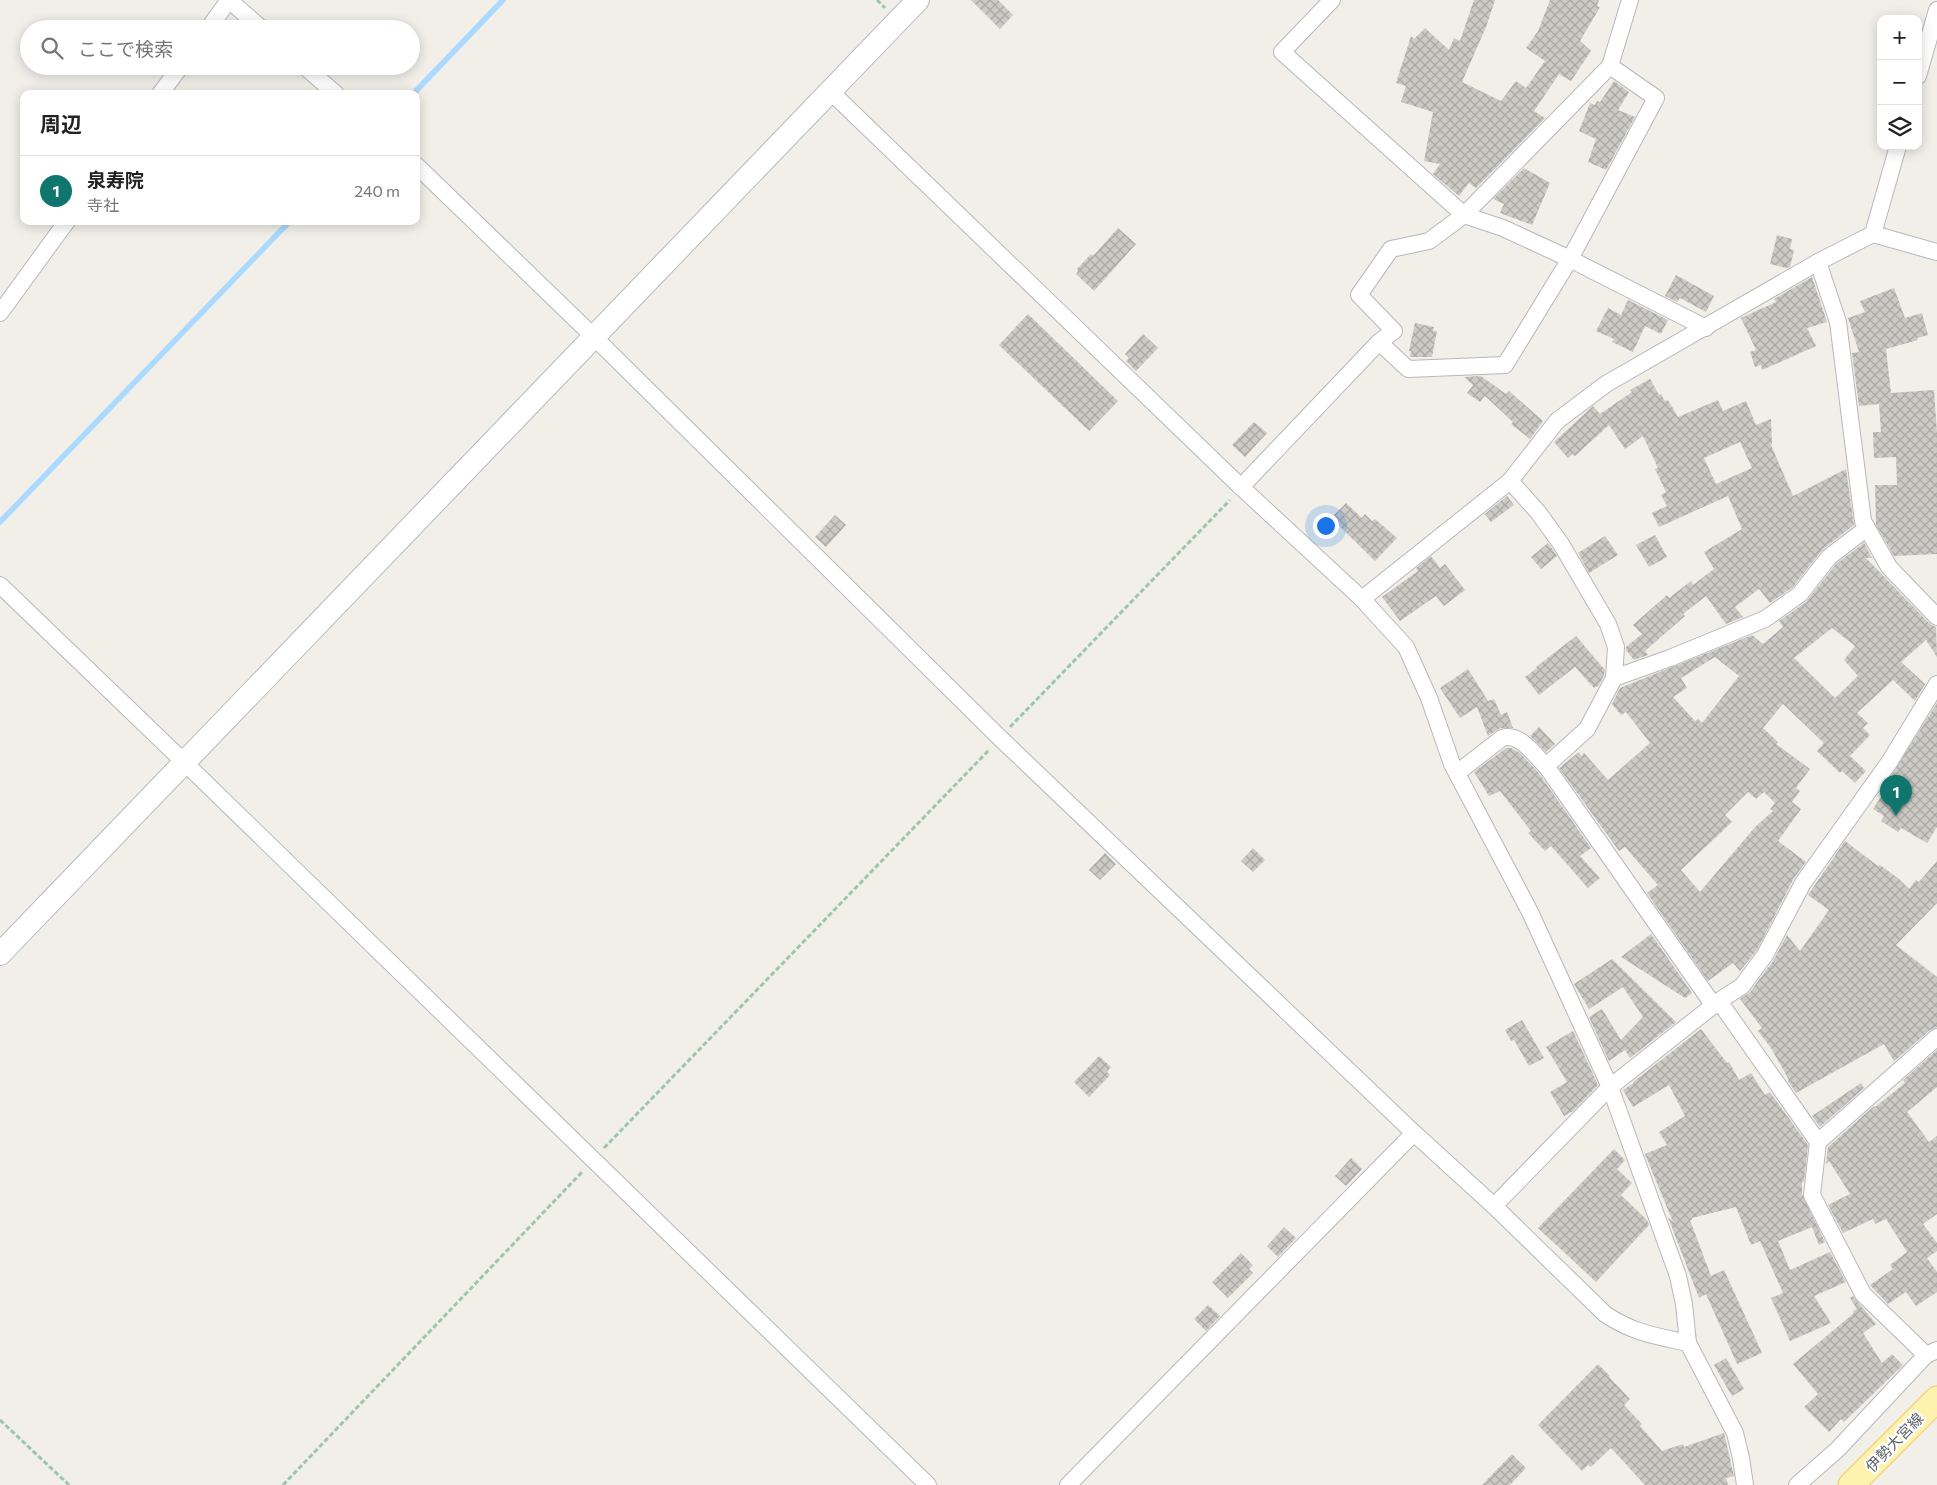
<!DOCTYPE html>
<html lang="ja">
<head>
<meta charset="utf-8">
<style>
	body { margin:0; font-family:Commissioner,"Noto Sans JP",sans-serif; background:#f2f2f2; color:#222 }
	.controls { position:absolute; right:15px; top:15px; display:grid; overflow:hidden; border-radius:10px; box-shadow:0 2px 12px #0003 }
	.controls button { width:45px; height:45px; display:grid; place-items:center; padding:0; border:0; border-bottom:1px solid #e0e0e0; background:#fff; color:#222; font:25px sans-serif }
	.you { position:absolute; left:1325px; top:525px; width:18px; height:18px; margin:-12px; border:4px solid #fff; border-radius:50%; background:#1a73e8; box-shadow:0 0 0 8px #1a73e833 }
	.badge { display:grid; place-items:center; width:32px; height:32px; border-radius:50%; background:#0f766e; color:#fff; font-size:16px; font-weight:700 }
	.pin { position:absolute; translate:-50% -41px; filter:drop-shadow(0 1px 2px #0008) }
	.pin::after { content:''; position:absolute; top:26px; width:18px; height:15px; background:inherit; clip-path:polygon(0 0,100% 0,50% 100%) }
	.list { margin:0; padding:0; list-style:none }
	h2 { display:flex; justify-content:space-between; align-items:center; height:65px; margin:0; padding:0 20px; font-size:21px }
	h2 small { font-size:16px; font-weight:400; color:#767676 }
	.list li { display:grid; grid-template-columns:32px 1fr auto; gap:15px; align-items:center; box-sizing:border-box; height:70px; padding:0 20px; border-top:1px solid #e0e0e0 }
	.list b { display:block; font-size:19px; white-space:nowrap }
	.list p { margin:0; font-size:16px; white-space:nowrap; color:#767676 }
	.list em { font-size:16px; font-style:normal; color:#767676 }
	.icon { flex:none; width:28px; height:28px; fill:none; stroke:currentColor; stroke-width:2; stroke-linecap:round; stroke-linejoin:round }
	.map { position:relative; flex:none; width:1937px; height:1485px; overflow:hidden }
	.search { position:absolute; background:#fff; box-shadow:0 2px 12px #0003; left:20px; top:20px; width:400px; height:55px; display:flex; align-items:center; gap:12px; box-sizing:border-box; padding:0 18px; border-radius:28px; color:#767676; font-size:19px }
	.panel { position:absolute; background:#fff; box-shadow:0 2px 12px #0003; left:20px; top:90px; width:400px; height:135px; border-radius:10px }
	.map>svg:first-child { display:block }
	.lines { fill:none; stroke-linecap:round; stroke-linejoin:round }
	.stream { stroke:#aadaff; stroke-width:5.5 }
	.building { fill:url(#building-cross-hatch); fill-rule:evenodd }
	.street-casing { stroke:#b5b8bc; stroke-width:18 }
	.secondary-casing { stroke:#b6babf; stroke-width:24 }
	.primary-casing { stroke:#f2c960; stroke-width:27 }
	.path { stroke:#9cc7a9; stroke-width:3; stroke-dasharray:5 2.5; stroke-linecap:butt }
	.street { stroke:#fff; stroke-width:16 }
	.secondary { stroke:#fff; stroke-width:22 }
	.primary { stroke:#fff2af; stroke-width:25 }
	.labels { text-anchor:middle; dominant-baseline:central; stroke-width:4.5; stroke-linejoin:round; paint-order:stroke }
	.street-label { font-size:15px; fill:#5f6368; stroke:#fff }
</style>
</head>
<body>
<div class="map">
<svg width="1937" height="1485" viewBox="0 0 1937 1485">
	<defs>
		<pattern id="building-cross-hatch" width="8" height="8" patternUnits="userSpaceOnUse" patternTransform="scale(1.25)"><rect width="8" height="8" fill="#cccac5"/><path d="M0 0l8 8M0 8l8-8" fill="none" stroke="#a9a8a4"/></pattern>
	</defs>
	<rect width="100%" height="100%" fill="#f1efe8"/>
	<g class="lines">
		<g class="stream">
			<polyline points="413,94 503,0"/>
			<polyline points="0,522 290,221"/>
		</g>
	</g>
	<g class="building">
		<polygon points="971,0 998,0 1013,15 1000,29"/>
		<polygon points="1474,0 1495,0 1486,27 1462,82 1501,101 1516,81 1526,88 1545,61 1526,48 1538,31 1550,0 1599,0 1597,6 1600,7 1580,41 1591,51 1571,81 1559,74 1534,111 1545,118 1476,188 1469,183 1459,196 1433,174 1440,164 1424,161 1433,112 1401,102 1406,86 1396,83 1411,36 1414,39 1425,28 1449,50 1454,38 1460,41"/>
		<polygon points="1614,81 1629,92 1618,110 1635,117 1606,170 1588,162 1596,139 1579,131 1590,103 1595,105 1597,101 1600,102"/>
		<polygon points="1524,168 1550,183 1532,225 1500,213 1504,204 1493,199"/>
		<polygon points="1118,228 1136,244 1094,291 1076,274 1078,271 1077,269 1091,254 1093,256"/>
		<polygon points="1777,235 1792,239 1790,249 1794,250 1790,267 1787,268 1770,264"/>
		<polygon points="1676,275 1714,296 1706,312 1680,298 1677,302 1665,296"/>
		<polygon points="1812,277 1827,322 1807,328 1816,346 1762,370 1761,365 1755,367 1750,352 1756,350 1741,318 1776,302 1774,299"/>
		<polygon points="1894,288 1905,318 1922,313 1928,335 1917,338 1918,340 1886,349 1891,393 1934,390 1937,433 1937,554 1894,556 1876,525 1875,485 1897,485 1896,457 1874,458 1873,432 1881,432 1879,404 1859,406 1852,353 1859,352 1848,318 1865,312 1860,301"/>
		<polygon points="1628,300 1668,320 1661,334 1645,326 1633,352 1612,342 1614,339 1596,331 1608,308 1621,315"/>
		<polygon points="1028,314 1118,401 1089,431 999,345"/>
		<polygon points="1415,323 1434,327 1433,331 1437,331 1432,357 1410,357 1411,351 1409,351"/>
		<polygon points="1143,334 1158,348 1136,371 1126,361 1129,358 1125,354"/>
		<polygon points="1481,376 1506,394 1509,391 1543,421 1530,439 1511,424 1513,422 1485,396 1480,402 1467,393 1473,385 1464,377"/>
		<path d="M1650,379L1659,395L1661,394L1665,401L1668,400L1678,417L1718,400L1723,411L1746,401L1756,425L1771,419L1772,444L1771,445L1793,496L1846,469L1854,525L1823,549L1793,587L1770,603L1759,589L1735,607L1743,617L1726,624L1706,596L1683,614L1685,616L1645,651L1648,655L1634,660L1626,650V647L1642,634L1633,625L1667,595L1669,598L1691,581L1693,585L1714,569L1704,552L1742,529L1728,496L1659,527L1652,513L1667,506L1661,495L1666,492L1655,469L1658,468L1643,436L1625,449L1609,425L1575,456L1573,454L1568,458L1554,442L1593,406L1600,414L1632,392L1630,390ZM1740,442L1752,468L1716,484L1704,458Z"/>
		<polygon points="1254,422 1267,433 1245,457 1232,445"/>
		<polygon points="1507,496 1514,505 1491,522 1485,514"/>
		<polygon points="1346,503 1362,518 1365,514 1372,521 1375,519 1397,538 1375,561 1331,518"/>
		<polygon points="835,515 846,525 826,547 815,537"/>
		<polygon points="1655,535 1667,557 1649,567 1636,545"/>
		<polygon points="1605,536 1618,555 1589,573 1578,553"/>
		<polygon points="1548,543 1557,556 1541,569 1531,557"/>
		<path d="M1864,543L1872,558H1866L1930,624L1936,627L1937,657L1926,640L1901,662L1925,684L1915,701L1893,680L1857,713L1868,723L1863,728L1870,735L1850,756L1866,771L1855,783L1842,771L1840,773L1817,751L1824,743L1783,704L1763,728L1778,742L1776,744L1810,769L1796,788L1800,791L1792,802L1801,809L1778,841L1806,862L1794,878L1757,950L1740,971L1733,963L1708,981L1647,893L1658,885L1625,847L1619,851L1559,768L1579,752L1581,756L1584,753L1608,780L1650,743L1626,712L1621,715L1612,704L1620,688L1752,635L1763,644L1783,627L1779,621L1806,602L1836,564ZM1832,628L1855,646L1844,660L1858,676L1835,698L1794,658ZM1715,657L1739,676L1702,723L1698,719L1695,721L1673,697L1687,688L1681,678ZM1748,792L1756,799L1764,792L1775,803L1770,809L1773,811L1755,827L1700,892L1681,870L1732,822L1725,815Z"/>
		<polygon points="1431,556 1440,568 1445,564 1465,590 1444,606 1436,596 1400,621 1382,597 1418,571 1416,568"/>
		<polygon points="1576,636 1605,670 1604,675 1598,687 1597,686 1594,688 1575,667 1539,695 1525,677 1537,668 1536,667"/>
		<polygon points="1468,669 1488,701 1494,699 1501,715 1507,712 1513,728 1500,728 1488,736 1477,707 1460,718 1440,688"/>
		<polygon points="1937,703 1937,827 1927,843 1901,828 1898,832 1881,821 1884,816 1873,809 1892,780 1889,779"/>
		<polygon points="1539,727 1555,744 1546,752 1530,736"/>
		<polygon points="1506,748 1511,748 1520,753 1538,772 1591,848 1580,856 1600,878 1588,888 1551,846 1545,851 1528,833 1531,831 1500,791 1489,796 1474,772"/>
		<polygon points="1845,841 1878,866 1880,865 1899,879 1909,889 1916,880 1919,882 1937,861 1937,903 1896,945 1937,977 1937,1027 1930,1030 1890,1065 1894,1061 1884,1044 1796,1093 1788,1081 1789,1080 1771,1048 1758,1031 1762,1028 1740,999 1750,992 1773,961 1787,935 1800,951 1829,910 1808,895"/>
		<polygon points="1253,848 1265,860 1253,872 1241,861"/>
		<polygon points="1105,853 1116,864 1100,880 1089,870"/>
		<polygon points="1651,934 1692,993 1685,998 1621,957"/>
		<polygon points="1612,959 1676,1022 1630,1058 1625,1050 1609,1061 1589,1017 1602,1009 1621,1040 1643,1017 1623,987 1589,1009 1574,984"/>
		<polygon points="1522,1020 1544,1058 1529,1066 1514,1040 1511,1041 1505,1030"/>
		<polygon points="1701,1029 1727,1063 1729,1062 1739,1080 1751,1073 1765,1095 1770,1092 1808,1145 1804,1181 1802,1182 1802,1194 1825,1242 1819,1245 1812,1227 1778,1241 1790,1270 1830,1252 1846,1282 1814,1296 1831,1323 1790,1341 1771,1298 1783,1293 1760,1241 1751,1245 1736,1207 1692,1218 1692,1220 1690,1220 1711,1276 1724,1270 1762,1353 1737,1364 1706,1294 1699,1298 1668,1217 1673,1222 1645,1154 1667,1145 1659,1132 1685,1116 1669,1085 1633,1107 1623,1090 1634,1083 1633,1082"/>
		<polygon points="1573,1031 1598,1085 1573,1111 1564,1116 1550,1092 1567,1082 1546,1047"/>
		<polygon points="1937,1050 1937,1087 1907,1112 1929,1142 1937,1136 1937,1214 1923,1224 1937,1243 1937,1251 1927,1258 1937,1272 1937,1292 1916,1306 1906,1292 1888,1304 1870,1285 1893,1269 1890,1265 1907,1252 1886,1219 1875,1224 1873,1219 1843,1233 1828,1205 1850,1194 1829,1161 1826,1164 1828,1147 1874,1106 1875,1107 1905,1083 1903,1080"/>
		<polygon points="1099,1056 1111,1067 1107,1072 1110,1075 1089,1097 1074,1082"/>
		<polygon points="1861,1083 1864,1088 1820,1127 1812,1116"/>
		<polygon points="1614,1149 1625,1160 1617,1169 1632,1183 1621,1195 1647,1220 1649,1225 1596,1282 1538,1228"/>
		<polygon points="1351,1158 1362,1169 1346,1186 1335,1176"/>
		<polygon points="1284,1227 1296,1238 1278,1257 1267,1246"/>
		<polygon points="1241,1253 1253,1265 1249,1269 1253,1273 1228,1298 1212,1282"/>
		<polygon points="1853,1296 1876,1324 1863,1333 1882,1363 1892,1354 1903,1365 1844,1422 1841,1419 1829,1432 1804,1407 1818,1394 1793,1364 1854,1313 1853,1311 1857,1309 1850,1298"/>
		<polygon points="1208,1305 1220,1316 1206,1331 1194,1319"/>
		<polygon points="1726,1358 1744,1389 1732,1396 1714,1365"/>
		<polygon points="1598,1364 1610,1376 1609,1377 1630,1399 1624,1405 1642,1424 1640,1426 1662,1451 1683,1444 1684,1447 1724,1433 1734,1476 1726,1478 1728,1485 1645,1485 1611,1448 1591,1467 1588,1465 1582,1471 1538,1425"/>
		<polygon points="1512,1454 1526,1468 1510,1485 1482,1485"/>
	</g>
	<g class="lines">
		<defs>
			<g id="street">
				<polyline points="229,0 262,29"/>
				<polyline points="1332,0 1282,52 1464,215 1503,228 1570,259 1706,328"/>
				<polyline points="208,29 229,0"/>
				<polyline points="304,66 336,94"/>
				<polyline points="1918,76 1937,10"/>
				<polyline points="831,92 1241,487 1362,599 1406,647 1429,698 1452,764 1530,912 1610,1087 1678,1276 1684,1304 1688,1343 1735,1433 1741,1458 1745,1485"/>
				<polyline points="160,94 181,66"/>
				<path d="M416,165L594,337L1000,738L1414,1133L1494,1206L1605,1314C1633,1333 1656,1336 1688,1343"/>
				<polyline points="1873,234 1898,146"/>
				<polyline points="1818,262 1838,322 1863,521 1889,567 1937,617"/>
				<polyline points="0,313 67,221"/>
				<polyline points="1379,342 1408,369 1505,365 1570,259 1656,98 1610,66 1630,0"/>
				<polyline points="1510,481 1538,512 1561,544 1608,624 1616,647 1614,678 1587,729 1546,766 1714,1006"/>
				<polyline points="1241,487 1379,342 1394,331 1359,295 1391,249 1429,241 1464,215 1610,66"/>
				<polyline points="0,585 184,762 928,1485"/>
				<polyline points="1362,599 1510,481 1557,421 1606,384 1818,262 1873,234 1937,252"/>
				<polyline points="1614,678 1670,658 1765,619 1800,594 1829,557 1867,528"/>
				<path d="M1457,773L1502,738C1520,732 1534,755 1546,766"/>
				<polyline points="1719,1001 1818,1142 1812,1195 1863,1294 1926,1355"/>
				<polyline points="1818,1142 1937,1037"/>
				<polyline points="1494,1206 1610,1087 1719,1001 1742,986 1765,955 1803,883 1890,761 1937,684"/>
				<polyline points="1068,1485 1414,1133"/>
				<polyline points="1797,1485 1837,1450 1926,1355 1937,1350"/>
			</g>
			<polyline id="secondary" points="0,954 918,0"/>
			<polyline id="primary" points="1851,1485 1937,1399"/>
		</defs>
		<use href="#street" class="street-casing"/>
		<use href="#secondary" class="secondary-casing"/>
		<use href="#primary" class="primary-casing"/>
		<g class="path">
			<polyline points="877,0 885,8"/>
			<polyline points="1010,727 1230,500"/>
			<polyline points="604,1148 989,750"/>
			<polyline points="0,1420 69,1485"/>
			<polyline points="283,1485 583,1171"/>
		</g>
		<use href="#street" class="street"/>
		<use href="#secondary" class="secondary"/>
		<use href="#primary" class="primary"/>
	</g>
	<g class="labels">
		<g class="street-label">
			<text transform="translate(1894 1442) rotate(-46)">伊勢大宮線</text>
		</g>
	</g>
</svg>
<div class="controls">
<button>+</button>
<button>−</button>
<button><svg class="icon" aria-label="layers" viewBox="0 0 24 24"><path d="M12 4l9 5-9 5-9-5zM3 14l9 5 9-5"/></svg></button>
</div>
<div class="you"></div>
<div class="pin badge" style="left:1896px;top:816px">1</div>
<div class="search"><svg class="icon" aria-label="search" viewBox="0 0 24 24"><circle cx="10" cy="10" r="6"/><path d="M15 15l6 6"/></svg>ここで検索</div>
<section class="panel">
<h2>周辺<small></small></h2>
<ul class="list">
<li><span class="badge">1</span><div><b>泉寿院</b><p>寺社</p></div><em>240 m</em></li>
</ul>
</section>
</div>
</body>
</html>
